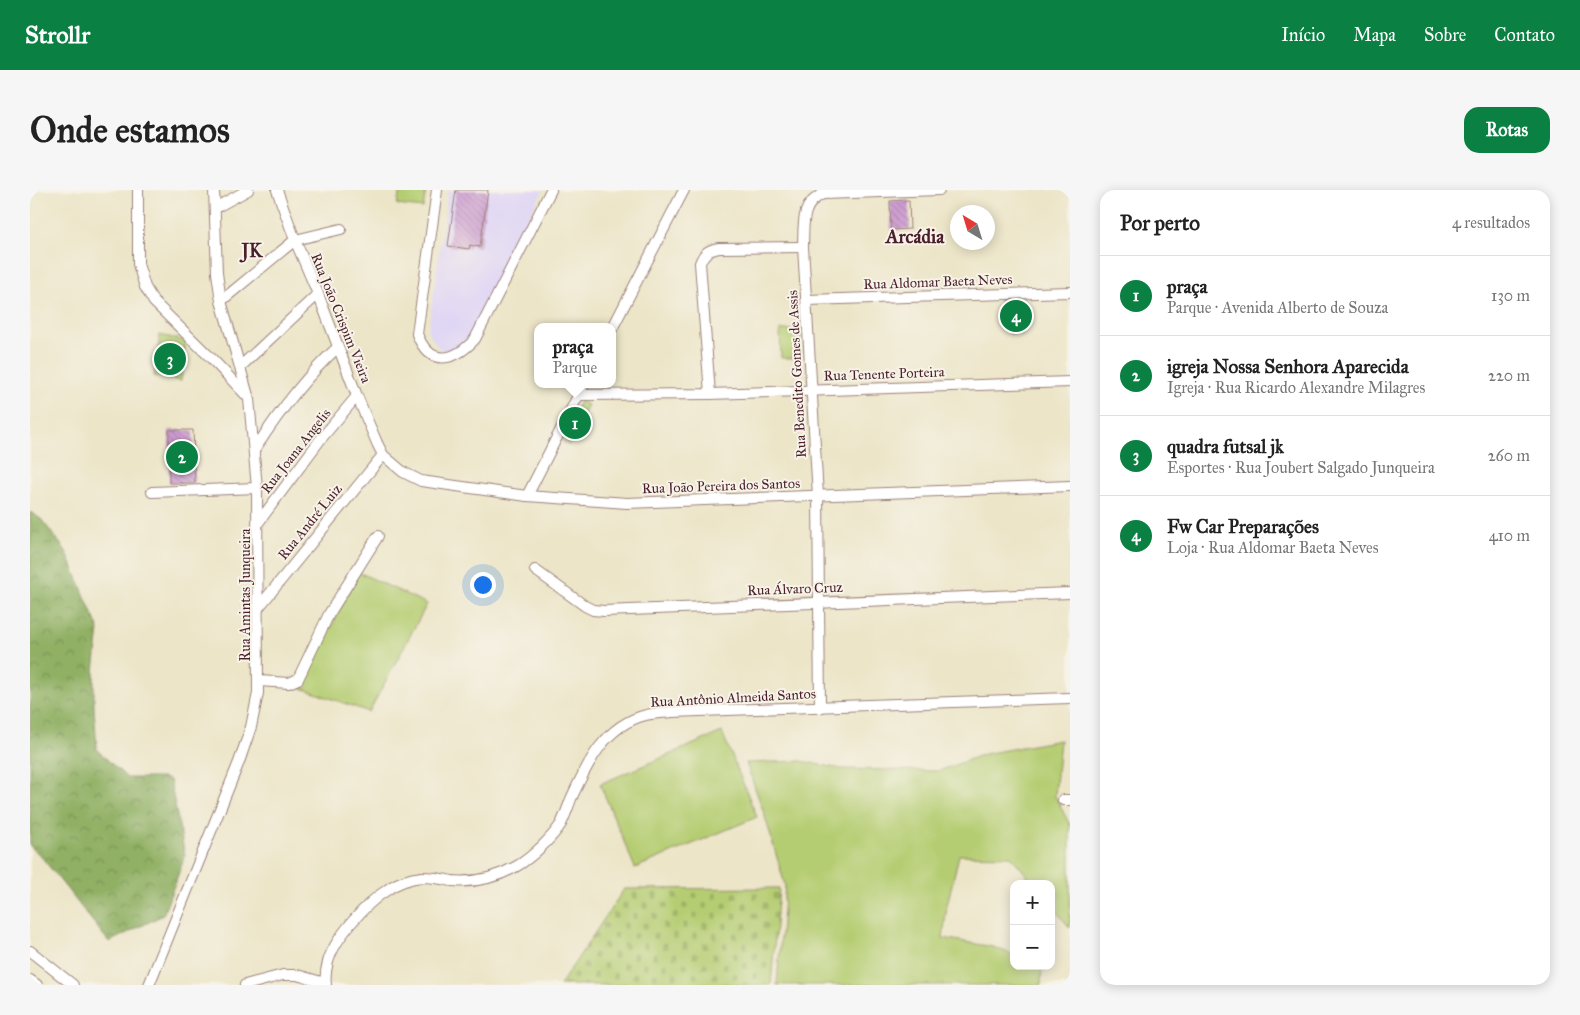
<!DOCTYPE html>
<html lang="pt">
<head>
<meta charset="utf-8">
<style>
	body { margin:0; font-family:"IM FELL Great Primer",serif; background:#f6f6f6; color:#222 }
	.controls { position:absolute; right:15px; bottom:15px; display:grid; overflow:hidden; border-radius:10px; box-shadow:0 2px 12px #0003 }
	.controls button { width:45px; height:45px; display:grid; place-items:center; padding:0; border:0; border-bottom:1px solid #e0e0e0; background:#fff; color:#222; font:25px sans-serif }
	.compass { position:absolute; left:920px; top:15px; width:45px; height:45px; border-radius:50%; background:#fff; box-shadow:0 2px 12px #0003; rotate:322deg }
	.you { position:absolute; left:452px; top:394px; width:18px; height:18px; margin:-12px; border:4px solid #fff; border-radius:50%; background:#1a73e8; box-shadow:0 0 0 8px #1a73e833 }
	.badge { display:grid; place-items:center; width:32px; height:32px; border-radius:50%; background:#0b8043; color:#fff; font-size:16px; font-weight:700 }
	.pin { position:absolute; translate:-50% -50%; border:2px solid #fff; box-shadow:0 1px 5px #0006 }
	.popup { position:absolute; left:504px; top:133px; width:82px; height:65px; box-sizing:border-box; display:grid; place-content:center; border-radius:10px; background:#fff; filter:drop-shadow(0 1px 4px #0005); font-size:16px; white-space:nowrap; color:#767676 }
	.popup b { font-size:19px; color:#222 }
	.popup::after { content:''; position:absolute; left:50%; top:100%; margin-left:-10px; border:10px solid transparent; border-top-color:#fff }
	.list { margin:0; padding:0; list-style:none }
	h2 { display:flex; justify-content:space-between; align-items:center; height:65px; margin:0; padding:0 20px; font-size:21px }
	h2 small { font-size:16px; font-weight:400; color:#767676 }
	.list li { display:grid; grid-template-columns:32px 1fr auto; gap:15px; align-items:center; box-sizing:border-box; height:80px; padding:0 20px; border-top:1px solid #e0e0e0 }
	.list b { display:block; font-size:19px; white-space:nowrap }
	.list p { margin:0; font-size:16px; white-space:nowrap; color:#767676 }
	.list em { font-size:16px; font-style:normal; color:#767676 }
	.map { position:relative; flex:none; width:1040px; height:795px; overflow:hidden; border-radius:15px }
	header { display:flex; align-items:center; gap:30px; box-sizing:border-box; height:70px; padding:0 25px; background:#0b8043; color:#fff }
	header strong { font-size:24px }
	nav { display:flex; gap:28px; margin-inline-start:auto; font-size:18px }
	.intro { display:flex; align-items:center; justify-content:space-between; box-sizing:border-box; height:120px; padding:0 30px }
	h1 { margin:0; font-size:35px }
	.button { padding:12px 22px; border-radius:15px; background:#0b8043; color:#fff; font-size:18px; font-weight:700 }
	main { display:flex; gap:30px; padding:0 30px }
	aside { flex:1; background:#fff; border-radius:15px; box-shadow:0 2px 12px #0003 }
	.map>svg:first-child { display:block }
	.built { fill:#dfd5f5 }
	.forest { fill:url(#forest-crowns); stroke:#6d6848 }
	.cemetery { fill:url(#cemetery-stones); stroke:#80764e }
	.green { fill:#b5cd72; stroke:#80764e }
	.building { fill:url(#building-back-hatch) }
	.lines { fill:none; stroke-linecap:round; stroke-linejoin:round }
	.minor-casing { stroke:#9b827a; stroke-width:12 }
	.minor { stroke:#fff; stroke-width:10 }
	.labels { text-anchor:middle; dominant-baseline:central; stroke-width:4; stroke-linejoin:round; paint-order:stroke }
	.street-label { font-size:14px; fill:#4a1f2b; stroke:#f7f3e8 }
	.district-label { font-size:19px; font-weight:bold; fill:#4a1f2b; stroke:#f7f3e8 }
</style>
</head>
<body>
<header>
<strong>Strollr</strong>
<nav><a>Início</a><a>Mapa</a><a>Sobre</a><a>Contato</a></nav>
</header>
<div class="intro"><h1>Onde estamos</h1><a class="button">Rotas</a></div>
<main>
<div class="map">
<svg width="1040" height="795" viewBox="0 0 1040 795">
	<defs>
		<pattern id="forest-crowns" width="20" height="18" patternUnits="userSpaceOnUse" patternTransform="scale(1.25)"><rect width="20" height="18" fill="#90b064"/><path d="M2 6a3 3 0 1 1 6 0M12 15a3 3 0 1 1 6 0" fill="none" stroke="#788f53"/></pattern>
		<pattern id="cemetery-stones" width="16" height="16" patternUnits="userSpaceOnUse" patternTransform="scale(1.25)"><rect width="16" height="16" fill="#b5cd72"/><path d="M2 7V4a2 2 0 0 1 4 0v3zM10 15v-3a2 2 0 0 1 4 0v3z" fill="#9db063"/></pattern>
		<pattern id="building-back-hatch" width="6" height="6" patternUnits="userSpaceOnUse" patternTransform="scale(1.25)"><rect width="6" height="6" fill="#cb98d0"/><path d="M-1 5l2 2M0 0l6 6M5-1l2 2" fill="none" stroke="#a77ba9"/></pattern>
	</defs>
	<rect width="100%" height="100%" fill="#f7f3e8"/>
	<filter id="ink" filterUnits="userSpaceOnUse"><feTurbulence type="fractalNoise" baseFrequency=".02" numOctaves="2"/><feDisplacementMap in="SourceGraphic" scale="10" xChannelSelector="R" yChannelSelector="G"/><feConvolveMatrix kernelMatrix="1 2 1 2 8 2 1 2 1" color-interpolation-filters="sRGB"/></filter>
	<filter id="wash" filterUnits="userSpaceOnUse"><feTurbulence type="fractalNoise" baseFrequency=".0096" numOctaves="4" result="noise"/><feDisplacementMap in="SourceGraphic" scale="20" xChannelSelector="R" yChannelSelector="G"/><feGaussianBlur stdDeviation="1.12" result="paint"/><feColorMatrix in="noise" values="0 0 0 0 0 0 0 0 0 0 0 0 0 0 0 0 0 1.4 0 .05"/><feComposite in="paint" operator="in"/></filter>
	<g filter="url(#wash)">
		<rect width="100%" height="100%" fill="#ece5c8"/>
		<polygon class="built" points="418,0 513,0 435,153 426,160 414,161 407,156 398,142"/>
		<polygon class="forest" points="0,322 11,329 36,361 69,440 64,481 64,518 67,560 97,588 134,588 140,590 155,666 133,725 79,752 10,665 0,656"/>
		<polygon class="cemetery" points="749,698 741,795 530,795 594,699"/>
		<g class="green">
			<polygon points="370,0 396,0 393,18 367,15"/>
			<polygon points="750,140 770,140 770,168 751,168"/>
			<polygon points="130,145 156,151 151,191 124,186"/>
			<polygon points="550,211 558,215 539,255 532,251"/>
			<polygon points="326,381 397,414 339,522 271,498 320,399"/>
			<polygon points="692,542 727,627 605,678 570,594"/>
			<polygon points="1030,550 1025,606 1040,635 1040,738 1021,715 1021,694 1004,694 981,666 929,665 917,715 913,748 963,757 984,765 984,776 1012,776 1011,795 747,795 755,695 734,623 716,573 771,571 811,579 909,581 954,564"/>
		</g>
		<g id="blocks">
			<g class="building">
				<polygon points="426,0 458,0 450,57 440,55 439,59 418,56"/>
				<polygon points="879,10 880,39 861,40 860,11"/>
				<polygon points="994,110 994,143 979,144 978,111"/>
				<polygon points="139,240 163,240 165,293 139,293"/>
			</g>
		</g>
	</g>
	<g filter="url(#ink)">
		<use href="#blocks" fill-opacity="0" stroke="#9b827a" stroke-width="1"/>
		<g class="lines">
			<defs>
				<g id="minor">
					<polyline points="108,0 108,74 115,97 124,112 182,169 218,207"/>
					<polyline points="247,0 265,50 288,104 327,206 347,253 353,265 373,282 391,291 497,306 597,313 1040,296"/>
					<path d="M407,0L387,144C400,178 425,171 445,149L521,0"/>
					<polyline points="185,18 218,0"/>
					<polyline points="777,110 1040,102"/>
					<polyline points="191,111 265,50 311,39"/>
					<polyline points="582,139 654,0"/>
					<polyline points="210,177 288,104"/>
					<path d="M680,204L670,73C674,63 678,60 689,58L773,57"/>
					<polyline points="549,205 680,204 1040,192"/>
					<path d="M225,259C249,222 275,187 308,157"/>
					<polyline points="122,302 227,298"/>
					<polyline points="497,306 554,194"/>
					<polyline points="228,333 290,250 327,206"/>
					<polyline points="505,380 555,416 563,420 574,421 1040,403"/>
					<polyline points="229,417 353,265"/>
					<polyline points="229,491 259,493 268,489 299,424 348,346"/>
					<path d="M790,518L788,306L773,57C774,35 770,14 793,4L909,0"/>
					<polyline points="1033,610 1040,610"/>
					<polyline points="0,761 43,795"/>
					<polyline points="0,790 7,795"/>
					<polyline points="119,795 209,572 221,537 228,503 227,298 219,209 191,111 187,83 184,0"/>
					<polyline points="215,795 253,785 267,785 295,793"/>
					<path d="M296,795C295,788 296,779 298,772C304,749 336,713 357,700C366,693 380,688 392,687C402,687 413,689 422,691C446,693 466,688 487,676C501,668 522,648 531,634C535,626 538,617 541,609C557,574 575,535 616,525C624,523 634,523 642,522L1040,508"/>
				</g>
			</defs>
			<use href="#minor" class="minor-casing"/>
			<use href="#minor" class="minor"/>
		</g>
	</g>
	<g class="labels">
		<g class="street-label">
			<text transform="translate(908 92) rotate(-2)">Rua Aldomar Baeta Neves</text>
			<text transform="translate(311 128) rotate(68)">Rua João Crispim Vieira</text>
			<text transform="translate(767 184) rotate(-93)">Rua Benedito Gomes de Assis</text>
			<text transform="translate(854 184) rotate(-2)">Rua Tenente Porteira</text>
			<text transform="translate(266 261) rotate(-52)">Rua Joana Angelis</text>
			<text transform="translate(691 296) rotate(-2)">Rua João Pereira dos Santos</text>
			<text transform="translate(280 332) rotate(-51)">Rua André Luiz</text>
			<text transform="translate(765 399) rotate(-2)">Rua Álvaro Cruz</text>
			<text transform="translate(215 405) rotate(-90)">Rua Amintas Junqueira</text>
			<text transform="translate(703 508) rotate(-3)">Rua Antônio Almeida Santos</text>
		</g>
		<g class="district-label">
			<text x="885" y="46">Arcádia</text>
			<text x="222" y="60">JK</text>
		</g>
	</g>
</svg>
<div class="controls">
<button>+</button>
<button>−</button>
</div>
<svg class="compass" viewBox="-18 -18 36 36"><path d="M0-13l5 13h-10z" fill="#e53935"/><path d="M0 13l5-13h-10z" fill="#767676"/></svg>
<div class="you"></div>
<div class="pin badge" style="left:545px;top:233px">1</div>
<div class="popup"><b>praça</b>Parque</div>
<div class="pin badge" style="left:152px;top:267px">2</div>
<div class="pin badge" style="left:140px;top:169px">3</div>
<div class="pin badge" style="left:986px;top:126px">4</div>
</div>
<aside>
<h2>Por perto<small>4 resultados</small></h2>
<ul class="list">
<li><span class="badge">1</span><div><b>praça</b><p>Parque · Avenida Alberto de Souza</p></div><em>130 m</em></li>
<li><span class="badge">2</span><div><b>igreja Nossa Senhora Aparecida</b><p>Igreja · Rua Ricardo Alexandre Milagres</p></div><em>220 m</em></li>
<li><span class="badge">3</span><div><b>quadra futsal jk</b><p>Esportes · Rua Joubert Salgado Junqueira</p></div><em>260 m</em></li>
<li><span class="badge">4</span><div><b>Fw Car Preparações</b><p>Loja · Rua Aldomar Baeta Neves</p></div><em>410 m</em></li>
</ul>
</aside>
</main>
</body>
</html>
